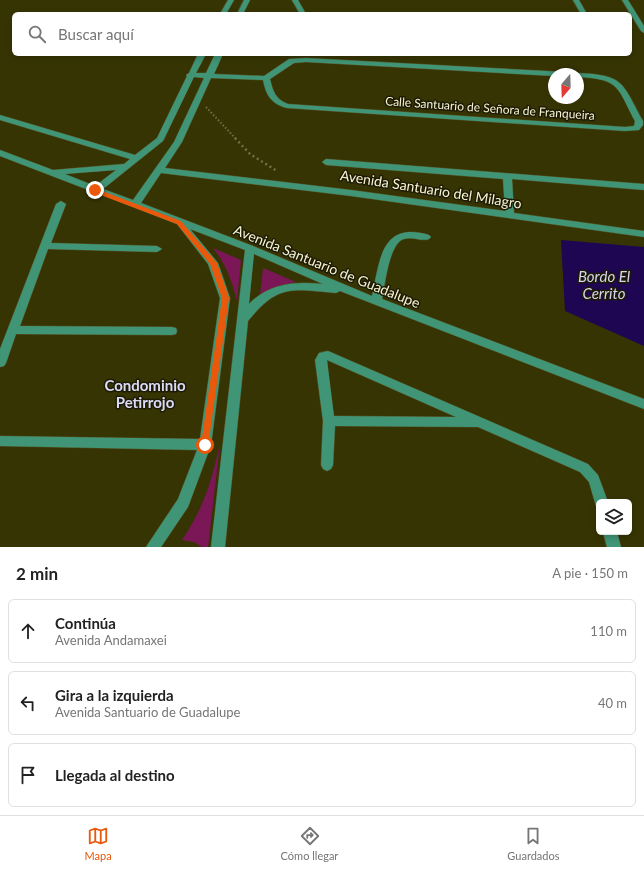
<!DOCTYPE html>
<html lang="es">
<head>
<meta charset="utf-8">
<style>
	body { margin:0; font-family:Lato,sans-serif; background:#f2f2f2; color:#222 }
	.controls { position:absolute; right:12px; bottom:12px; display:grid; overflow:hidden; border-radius:6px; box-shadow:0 2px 6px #0003 }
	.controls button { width:36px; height:36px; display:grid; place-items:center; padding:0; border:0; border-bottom:1px solid #e0e0e0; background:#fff; color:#222; font:20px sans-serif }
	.compass { position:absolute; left:548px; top:68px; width:36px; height:36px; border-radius:50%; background:#fff; box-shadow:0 2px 6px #0003; rotate:199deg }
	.stop { position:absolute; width:12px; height:12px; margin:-9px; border:3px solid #ea580c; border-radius:50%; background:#fff }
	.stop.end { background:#ea580c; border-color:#fff; box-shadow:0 1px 4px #0008 }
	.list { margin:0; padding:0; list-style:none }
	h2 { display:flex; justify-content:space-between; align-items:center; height:52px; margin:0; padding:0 16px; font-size:17px }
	h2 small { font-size:13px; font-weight:400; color:#767676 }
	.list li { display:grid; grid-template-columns:26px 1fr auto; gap:12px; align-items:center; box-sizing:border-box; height:64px; margin:0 8px 8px; padding:0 8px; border:1px solid #e0e0e0; border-radius:6px }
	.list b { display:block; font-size:15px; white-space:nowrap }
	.list p { margin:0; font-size:13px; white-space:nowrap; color:#767676 }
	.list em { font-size:13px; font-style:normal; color:#767676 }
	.icon { flex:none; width:22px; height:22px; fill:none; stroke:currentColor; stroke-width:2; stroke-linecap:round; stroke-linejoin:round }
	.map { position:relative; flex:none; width:644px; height:547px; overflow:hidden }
	.search { position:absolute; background:#fff; box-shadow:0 2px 6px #0003; left:12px; right:12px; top:12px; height:44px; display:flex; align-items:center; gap:10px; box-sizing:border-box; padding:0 14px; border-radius:6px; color:#767676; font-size:15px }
	.sheet { height:268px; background:#fff }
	nav { display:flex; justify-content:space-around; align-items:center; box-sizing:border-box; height:56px; border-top:1px solid #e0e0e0; background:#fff; font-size:11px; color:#767676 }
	nav a { display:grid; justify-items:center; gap:2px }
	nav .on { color:#ea580c }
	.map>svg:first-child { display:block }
	.green { fill:#7b1657 }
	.water { fill:#1e0653 }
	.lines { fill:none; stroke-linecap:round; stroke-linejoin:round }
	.minor-casing { stroke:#555325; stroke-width:1 }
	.path-far1 { stroke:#727045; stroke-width:2; stroke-dasharray:1.5 2; stroke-linecap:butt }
	.path { stroke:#727045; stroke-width:2.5; stroke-dasharray:2 3; stroke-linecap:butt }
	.minor { fill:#409576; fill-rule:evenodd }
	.route { fill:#ea580c }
	.labels { text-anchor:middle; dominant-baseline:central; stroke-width:3; stroke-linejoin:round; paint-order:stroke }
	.far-street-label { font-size:12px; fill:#f5f4d5; stroke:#1d1b03 }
	.street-label { font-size:14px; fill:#f5f4d5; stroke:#1d1b03 }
	.water-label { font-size:15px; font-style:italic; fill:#d6d6f1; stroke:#1d1b03 }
	.neighbourhood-label { font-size:15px; font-weight:bold; fill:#dbdaf7; stroke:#1d1b03 }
</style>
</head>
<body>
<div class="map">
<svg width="644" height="547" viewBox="0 0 644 547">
	<rect width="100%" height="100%" fill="#373404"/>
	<g class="green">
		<path d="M213,248L241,260L237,301C232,281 226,264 213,248Z"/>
		<polygon points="263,268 296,282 279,286 260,295"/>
		<path d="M220,444L208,547H202L194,542L182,540C204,507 211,483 220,444Z"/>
	</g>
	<polygon class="water" points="561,240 644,247 644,346 565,311"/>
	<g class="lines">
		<defs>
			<g id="minor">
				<polygon points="228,0 234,0 226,14 220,14"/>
				<polygon points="244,0 250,0 243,14 237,14"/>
				<polygon points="292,0 298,0 306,14 300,14"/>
				<polygon points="573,0 579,0 587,14 581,14"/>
				<polygon points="622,0 628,0 644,26 644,33 641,31"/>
				<path d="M198,54H206L196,73H206L215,54H223L214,74L264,76L289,59L306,58L565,72L569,74H554V76L306,62L294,63L270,79C273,91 275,99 288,104L625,127L634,126L635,121C617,87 620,79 578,77V74H575L578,73C625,75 622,83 643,121V125L639,130L625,131L287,108C271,104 266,95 263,80L211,78L182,142L165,168L351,190L505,211L503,179L326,165L322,162L326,159L644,184V190L512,179L514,213L644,231V237L351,196L161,173L141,203L253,246L372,296C380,260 381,221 429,235L431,237L429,239C421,242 413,236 404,239C389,243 385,285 382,299L644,399V409L340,291L336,293C291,289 278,284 248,321L225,547H211L245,250L190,229L218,263L230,298L211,445L188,507L161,547H146L178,499L197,450L0,446V436L200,439L220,298L208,264L177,224L97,193H92L91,191L0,156V150L53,170L124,164L130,159L0,120V115L135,155L157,138L187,76L186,75L189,73ZM194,77L204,78L174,142L133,200L103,189L163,141ZM116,170L95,186L65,174ZM254,254L323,284C295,281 269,283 249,304Z"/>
				<polygon points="61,201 66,204 51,243 157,246 162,249 157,252 48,249 20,326 172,327 176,328 177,331 176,334 172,335 16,334 6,363 4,366 0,367 0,349 56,204"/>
				<path d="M328,351L588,464L598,475L608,502H599V507L596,506L589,482L580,472L478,427L335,426L333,465L331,469L327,471L323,469L321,465L323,421L315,360L319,353ZM327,360L456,417L334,416Z"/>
				<polygon points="603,532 617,532 621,547 607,547"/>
			</g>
		</defs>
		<use href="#minor" class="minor-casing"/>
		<polyline class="path-far1" points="206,107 236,139"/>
		<polyline class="path" points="235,138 250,154 277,171"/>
		<use href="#minor" class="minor"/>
	</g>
	<polygon class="route" points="93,189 97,189 181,221 217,263 229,298 208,447 202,447 201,445 222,298 210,264 177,224 93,192"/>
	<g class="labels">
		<g class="far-street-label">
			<text transform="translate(490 108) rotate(4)">Calle Santuario de Señora de Franqueira</text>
		</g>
		<g class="street-label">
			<text transform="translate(431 189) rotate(9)">Avenida Santuario del Milagro</text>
			<text transform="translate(327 266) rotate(22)">Avenida Santuario de Guadalupe</text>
		</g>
		<g class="water-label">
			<text x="604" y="276">Bordo El<tspan x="604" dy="17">Cerrito</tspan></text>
		</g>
		<g class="neighbourhood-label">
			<text x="145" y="385">Condominio<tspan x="145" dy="17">Petirrojo</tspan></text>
		</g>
	</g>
</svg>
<div class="controls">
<button><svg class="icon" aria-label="layers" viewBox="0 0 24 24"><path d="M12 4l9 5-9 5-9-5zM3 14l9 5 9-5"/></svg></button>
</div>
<svg class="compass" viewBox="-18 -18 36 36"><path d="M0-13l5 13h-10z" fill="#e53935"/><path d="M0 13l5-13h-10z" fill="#767676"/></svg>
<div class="stop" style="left:205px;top:445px"></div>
<div class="stop end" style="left:95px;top:190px"></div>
<div class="search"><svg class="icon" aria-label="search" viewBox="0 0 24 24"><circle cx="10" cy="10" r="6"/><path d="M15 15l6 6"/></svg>Buscar aquí</div>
</div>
<section class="sheet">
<h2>2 min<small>A pie · 150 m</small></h2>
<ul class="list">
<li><svg class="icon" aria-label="ahead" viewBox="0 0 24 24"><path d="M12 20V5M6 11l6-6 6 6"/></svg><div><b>Continúa</b><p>Avenida Andamaxei</p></div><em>110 m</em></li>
<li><svg class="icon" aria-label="left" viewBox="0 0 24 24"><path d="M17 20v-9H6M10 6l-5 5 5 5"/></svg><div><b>Gira a la izquierda</b><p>Avenida Santuario de Guadalupe</p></div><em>40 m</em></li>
<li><svg class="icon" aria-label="arrive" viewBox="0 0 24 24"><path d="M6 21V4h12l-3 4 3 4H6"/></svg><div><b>Llegada al destino</b></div></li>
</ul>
</section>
<nav>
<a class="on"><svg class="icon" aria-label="map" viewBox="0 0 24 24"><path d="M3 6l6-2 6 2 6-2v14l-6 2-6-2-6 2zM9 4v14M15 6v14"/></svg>Mapa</a>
<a><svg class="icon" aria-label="directions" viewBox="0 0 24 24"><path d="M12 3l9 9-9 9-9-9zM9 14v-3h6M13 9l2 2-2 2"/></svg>Cómo llegar</a>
<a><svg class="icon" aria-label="saved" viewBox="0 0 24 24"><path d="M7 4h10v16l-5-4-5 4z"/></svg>Guardados</a>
</nav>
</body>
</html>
